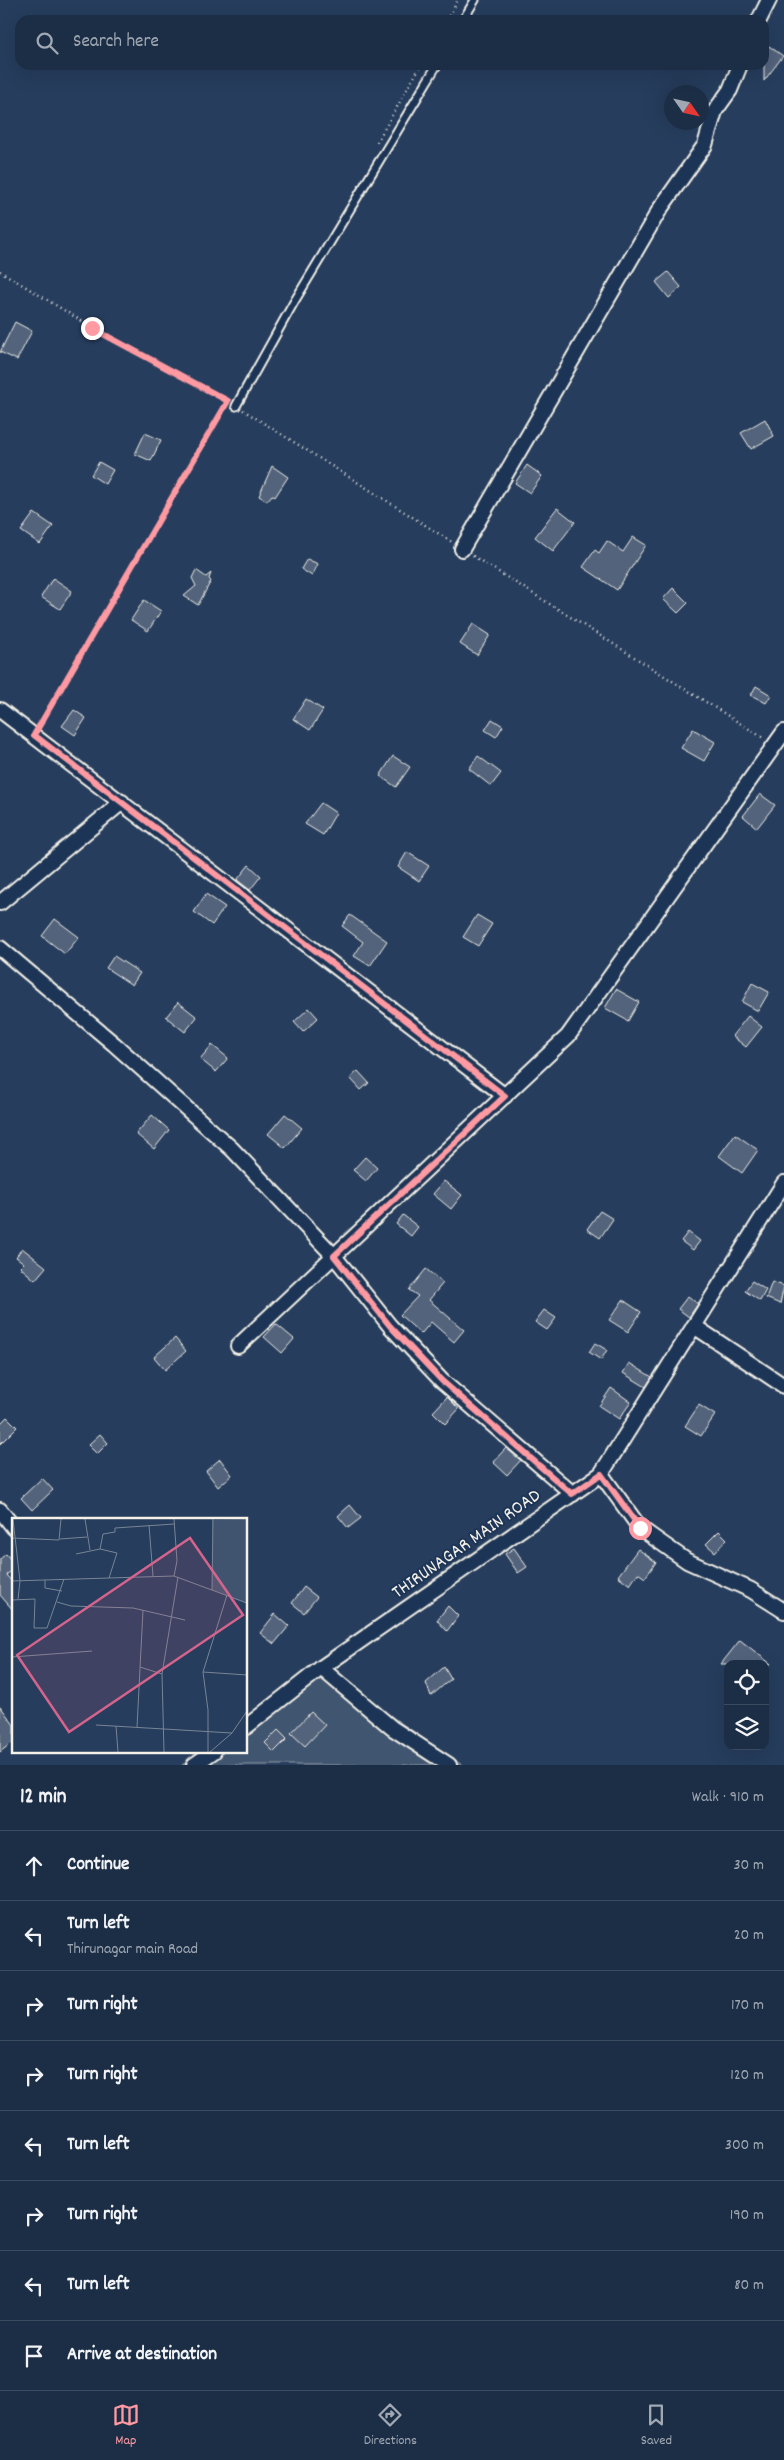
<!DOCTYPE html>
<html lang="en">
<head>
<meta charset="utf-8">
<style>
	body { margin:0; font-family:Dekko,sans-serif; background:#25364d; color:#f1f3f6 }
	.controls { position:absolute; right:15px; bottom:15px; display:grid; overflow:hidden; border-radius:10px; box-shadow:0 5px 20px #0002 }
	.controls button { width:45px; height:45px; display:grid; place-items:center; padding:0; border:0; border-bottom:1px solid #3a4a5f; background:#1c2e46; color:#f1f3f6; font:25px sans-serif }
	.compass { position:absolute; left:664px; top:85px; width:45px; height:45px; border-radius:50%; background:#1c2e46; box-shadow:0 5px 20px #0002; rotate:124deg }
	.stop { position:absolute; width:15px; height:15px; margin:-11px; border:4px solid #ff9aa2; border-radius:50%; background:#fff }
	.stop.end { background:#ff9aa2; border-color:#fff; box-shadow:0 1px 5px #0008 }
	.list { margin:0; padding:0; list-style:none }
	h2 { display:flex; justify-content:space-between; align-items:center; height:65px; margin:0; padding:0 20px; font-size:21px }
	h2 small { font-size:16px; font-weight:400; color:#a0a8b3 }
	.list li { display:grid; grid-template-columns:32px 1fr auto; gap:15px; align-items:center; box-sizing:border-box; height:70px; padding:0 20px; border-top:1px solid #3a4a5f }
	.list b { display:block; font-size:19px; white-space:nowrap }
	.list p { margin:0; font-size:16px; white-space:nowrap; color:#a0a8b3 }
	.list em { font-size:16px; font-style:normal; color:#a0a8b3 }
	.icon { flex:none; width:28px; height:28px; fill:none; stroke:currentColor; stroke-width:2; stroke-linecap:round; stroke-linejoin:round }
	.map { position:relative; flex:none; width:784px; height:1765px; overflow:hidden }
	.search { position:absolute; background:#1c2e46; box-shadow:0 5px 20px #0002; left:15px; right:15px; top:15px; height:55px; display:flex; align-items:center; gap:12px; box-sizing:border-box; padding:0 18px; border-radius:15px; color:#a0a8b3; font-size:19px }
	.sheet { height:625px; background:#1c2e46 }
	nav { display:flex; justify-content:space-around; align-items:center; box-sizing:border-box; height:70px; border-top:1px solid #3a4a5f; background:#1c2e46; font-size:14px; color:#a0a8b3 }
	nav a { display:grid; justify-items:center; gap:2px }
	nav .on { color:#ff9aa2 }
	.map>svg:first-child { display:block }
	.green { fill:#40546f; stroke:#9aa2ac }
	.building { fill:#52647b; stroke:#f4f1e8 }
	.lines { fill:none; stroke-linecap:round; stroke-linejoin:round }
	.service-casing { stroke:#f4f1e8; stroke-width:11 }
	.minor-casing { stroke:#f4f1e8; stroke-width:18 }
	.path { stroke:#f4f1e8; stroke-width:2.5; stroke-dasharray:1 4; stroke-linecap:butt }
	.service { stroke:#1d3557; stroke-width:7 }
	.minor { stroke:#1d3557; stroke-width:14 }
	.route { stroke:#ff9aa2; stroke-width:6 }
	.labels { text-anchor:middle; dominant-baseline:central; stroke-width:4; stroke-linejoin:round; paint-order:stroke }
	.street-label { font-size:19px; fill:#f4f1e8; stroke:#1d3557 }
	.inset-road { fill:none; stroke:#788595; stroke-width:1 }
	.view { fill:#d4648c; fill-opacity:0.15; stroke:#d4648c; stroke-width:2.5 }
	.inset-edge { fill:none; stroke:#f4f1e8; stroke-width:2.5 }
</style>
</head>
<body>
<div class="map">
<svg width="784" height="1765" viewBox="0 0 784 1765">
	<rect width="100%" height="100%" fill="#263d5d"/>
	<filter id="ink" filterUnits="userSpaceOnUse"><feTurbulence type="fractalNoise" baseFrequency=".02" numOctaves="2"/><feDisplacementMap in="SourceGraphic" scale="10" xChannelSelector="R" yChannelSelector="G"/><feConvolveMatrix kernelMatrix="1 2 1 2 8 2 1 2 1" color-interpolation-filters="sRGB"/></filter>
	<g filter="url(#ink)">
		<polygon class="green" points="321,1668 462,1765 182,1765 201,1751 246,1751 246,1720"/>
		<g class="building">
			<polygon points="769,46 783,56 764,81 764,53"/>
			<polygon points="668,272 681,287 669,298 656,282"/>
			<polygon points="15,322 32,331 17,360 0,352"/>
			<polygon points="765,419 774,436 751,449 741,433"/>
			<polygon points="145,433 161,440 151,461 135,454"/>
			<polygon points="99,462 113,470 105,484 91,475"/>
			<polygon points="527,465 542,476 530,493 515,483"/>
			<polygon points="272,466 288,477 275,497 272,495 267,501 259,496"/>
			<polygon points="557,508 575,522 553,551 535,537"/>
			<polygon points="34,513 53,526 40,544 21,531"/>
			<polygon points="633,537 646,545 617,590 583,567 595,550 599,553 607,541 623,552"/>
			<polygon points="307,559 318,564 312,576 301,569"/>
			<polygon points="196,570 206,577 211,573 209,579 211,581 198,605 184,596 196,586 192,578"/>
			<polygon points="53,578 72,591 60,609 41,597"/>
			<polygon points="673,588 688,603 678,613 663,599"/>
			<polygon points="144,600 161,611 148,631 131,620"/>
			<polygon points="473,624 490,635 477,655 460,644"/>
			<polygon points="756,686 771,695 766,703 751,695"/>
			<polygon points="306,699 323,710 310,730 293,719"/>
			<polygon points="74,710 86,718 75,735 62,726"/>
			<polygon points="492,719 503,726 496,737 485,730"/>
			<polygon points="693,729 715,742 704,761 681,748"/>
			<polygon points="393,756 410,767 396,787 380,776"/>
			<polygon points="478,756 501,773 491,786 469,769"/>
			<polygon points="760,794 775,805 757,828 743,816"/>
			<polygon points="321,803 336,813 323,835 305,824"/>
			<polygon points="407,852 429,866 419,881 398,867"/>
			<polygon points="249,865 261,876 250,890 237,880"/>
			<polygon points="206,894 225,907 212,925 194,912"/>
			<polygon points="350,915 387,941 370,966 354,956 363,942 342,926"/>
			<polygon points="477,915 492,924 478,946 463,937"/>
			<polygon points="55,919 79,937 65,954 42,936"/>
			<polygon points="114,956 140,973 132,985 106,968"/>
			<polygon points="752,983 769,992 758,1011 742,1002"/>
			<polygon points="616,989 639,1002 628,1021 605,1008"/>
			<polygon points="178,1002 197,1017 185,1032 166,1017"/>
			<polygon points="309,1008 318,1018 303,1032 294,1022"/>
			<polygon points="748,1016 762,1027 746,1047 732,1036"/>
			<polygon points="212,1045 228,1058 216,1072 200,1059"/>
			<polygon points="358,1071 369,1083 361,1090 350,1078"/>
			<polygon points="285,1114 302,1128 285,1148 268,1134"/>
			<polygon points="152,1115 169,1130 154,1149 136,1134"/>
			<polygon points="735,1134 758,1150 742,1173 719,1156"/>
			<polygon points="365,1157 377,1168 366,1181 353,1170"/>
			<polygon points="444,1181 462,1195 451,1209 433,1194"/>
			<polygon points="600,1211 613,1219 600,1238 587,1229"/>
			<polygon points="403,1215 418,1227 411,1236 396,1224"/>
			<polygon points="688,1232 700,1241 693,1250 681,1241"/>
			<polygon points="22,1248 46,1267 35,1280 20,1267 24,1263 16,1257"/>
			<polygon points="426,1269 443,1283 429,1300 464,1330 454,1342 431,1322 421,1334 400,1315 418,1296 409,1290"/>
			<polygon points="752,1281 766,1290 760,1301 745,1291"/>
			<polygon points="772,1282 784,1286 780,1304 766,1298"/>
			<polygon points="688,1296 698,1304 689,1317 678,1309"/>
			<polygon points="623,1300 641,1312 628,1332 609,1320"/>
			<polygon points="544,1310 556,1318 547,1330 535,1322"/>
			<polygon points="276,1324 294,1339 282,1353 264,1337"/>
			<polygon points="175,1338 186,1351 165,1370 154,1357"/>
			<polygon points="595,1343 607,1350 601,1360 589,1352"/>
			<polygon points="629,1363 652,1377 646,1387 623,1373"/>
			<polygon points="611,1388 631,1402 619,1419 599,1406"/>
			<polygon points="447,1397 459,1409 445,1424 433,1412"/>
			<polygon points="699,1405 715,1415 701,1436 685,1426"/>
			<polygon points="7,1417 17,1427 0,1444 0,1424"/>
			<polygon points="100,1434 108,1443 97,1454 88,1445"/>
			<polygon points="506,1448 521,1460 507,1475 493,1462"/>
			<polygon points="220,1459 232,1475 218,1487 206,1471"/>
			<polygon points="42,1478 53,1490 32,1510 21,1498"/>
			<polygon points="350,1505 361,1518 348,1528 338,1516"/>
			<polygon points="719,1531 727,1539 715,1552 706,1544"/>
			<polygon points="514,1548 527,1567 518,1573 505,1554"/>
			<polygon points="638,1549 656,1562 645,1578 638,1573 630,1585 618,1576"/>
			<polygon points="6,1554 14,1563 14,1569 6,1575 14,1584 14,1611 0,1595 0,1559"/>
			<polygon points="304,1587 317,1597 304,1613 292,1603"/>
			<polygon points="448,1606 458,1616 447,1631 437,1620"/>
			<polygon points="275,1614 289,1626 274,1644 260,1633"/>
			<polygon points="740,1640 771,1664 721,1664"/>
			<polygon points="444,1667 451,1679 431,1696 426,1683"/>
			<polygon points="0,1706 14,1725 14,1741 0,1752"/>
			<polygon points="311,1712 325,1725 305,1746 291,1733"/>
			<polygon points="278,1730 287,1739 274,1752 265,1743"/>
		</g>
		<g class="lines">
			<defs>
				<g id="service">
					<polyline points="463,20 475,0"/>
					<polyline points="236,406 294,302 437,65"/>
				</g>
				<g id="minor">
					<polyline points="759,20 769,0"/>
					<polyline points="462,549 660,209 705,145 715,111 730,90 740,65"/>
					<polyline points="0,710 505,1096"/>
					<polyline points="0,903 122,802"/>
					<polyline points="0,948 114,1044 232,1149 334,1256 390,1326 442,1381 573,1494"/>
					<polyline points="694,1326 784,1386"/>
					<polyline points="238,1346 568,1036 784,732"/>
					<polyline points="601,1474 640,1528 687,1561 751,1590 784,1611"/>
					<polyline points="0,1510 14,1528"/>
					<polyline points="321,1668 392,1728 449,1765"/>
					<polyline points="246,1727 321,1668 601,1474 784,1183"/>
					<polyline points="194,1765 214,1751"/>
				</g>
			</defs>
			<use href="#service" class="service-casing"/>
			<use href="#minor" class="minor-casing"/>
			<g class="path">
				<polyline points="447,20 458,0"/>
				<polyline points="377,142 421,65"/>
				<polyline points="0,271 93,328 228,401"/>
				<polyline points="243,410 452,542"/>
				<polyline points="473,556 765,739"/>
				<polyline points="41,724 226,404"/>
			</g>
			<use href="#service" class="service"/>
			<use href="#minor" class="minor"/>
		</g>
	</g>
	<g class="lines" filter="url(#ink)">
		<polyline class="route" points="92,328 228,401 34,735 505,1096 334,1256 390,1326 442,1381 572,1494 601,1474 640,1528"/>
	</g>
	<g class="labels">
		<g class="street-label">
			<text transform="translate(467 1545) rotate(-35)">THIRUNAGAR MAIN ROAD</text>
		</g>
	</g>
	<g transform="translate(12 1518)">
		<rect width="235" height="235" fill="#263d5d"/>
		<path d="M235,1V86L200,72V2Z" fill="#40546f"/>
		<path class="inset-road" d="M1,1L8,63L6,81M73,1L78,32M137,7L141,58M0,20L47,22L49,1M48,21L75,19M88,31L91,16L103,14V10L162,6M64,36L88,31L105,35L97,60M162,58L165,43L162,1M33,62V70L50,73M0,63L162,58L235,85M200,72L201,1M215,77L191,154L235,157M0,82L23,81L22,110H35L52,61M45,84L59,88L121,90L173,102M0,139L80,133M128,149L150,156M191,154L196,192V234M84,207L220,215M104,208L106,234M125,209L131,92M152,234L150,156L166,59M198,234L220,215L235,193"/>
		<path class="view" d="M178,20L231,97L57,214L5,137Z"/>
		<rect width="235" height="235" class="inset-edge"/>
	</g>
</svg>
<div class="controls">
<button><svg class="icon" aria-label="locate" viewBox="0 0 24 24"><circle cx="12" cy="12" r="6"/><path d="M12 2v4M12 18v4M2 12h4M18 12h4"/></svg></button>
<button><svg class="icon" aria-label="layers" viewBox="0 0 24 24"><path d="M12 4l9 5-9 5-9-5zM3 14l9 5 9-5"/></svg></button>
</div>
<svg class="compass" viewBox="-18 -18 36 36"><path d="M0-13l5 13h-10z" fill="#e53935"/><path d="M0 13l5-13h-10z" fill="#a0a8b3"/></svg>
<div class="stop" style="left:640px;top:1528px"></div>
<div class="stop end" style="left:92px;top:328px"></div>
<div class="search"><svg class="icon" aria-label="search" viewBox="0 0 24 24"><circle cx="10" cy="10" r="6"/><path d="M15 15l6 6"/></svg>Search here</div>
</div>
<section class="sheet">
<h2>12 min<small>Walk · 910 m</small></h2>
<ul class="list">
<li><svg class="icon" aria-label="ahead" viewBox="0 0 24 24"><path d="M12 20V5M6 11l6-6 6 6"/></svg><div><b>Continue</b></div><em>30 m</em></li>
<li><svg class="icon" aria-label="left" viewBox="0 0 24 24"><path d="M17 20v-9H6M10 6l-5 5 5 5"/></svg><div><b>Turn left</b><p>Thirunagar main Road</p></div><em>20 m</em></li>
<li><svg class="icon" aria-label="right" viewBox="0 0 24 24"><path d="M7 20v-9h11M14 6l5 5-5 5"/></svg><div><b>Turn right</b></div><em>170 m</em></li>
<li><svg class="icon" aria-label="right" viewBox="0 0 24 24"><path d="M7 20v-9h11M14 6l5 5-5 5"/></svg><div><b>Turn right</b></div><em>120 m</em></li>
<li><svg class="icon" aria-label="left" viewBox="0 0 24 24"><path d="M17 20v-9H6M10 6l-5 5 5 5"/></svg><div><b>Turn left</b></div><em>300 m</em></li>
<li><svg class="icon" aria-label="right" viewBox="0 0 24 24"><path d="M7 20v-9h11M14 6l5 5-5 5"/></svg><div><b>Turn right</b></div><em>190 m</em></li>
<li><svg class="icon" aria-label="left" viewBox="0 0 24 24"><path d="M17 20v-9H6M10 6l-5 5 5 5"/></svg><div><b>Turn left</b></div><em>80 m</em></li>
<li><svg class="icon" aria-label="arrive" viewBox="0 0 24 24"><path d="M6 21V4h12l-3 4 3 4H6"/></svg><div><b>Arrive at destination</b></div></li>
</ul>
</section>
<nav>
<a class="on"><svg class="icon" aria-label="map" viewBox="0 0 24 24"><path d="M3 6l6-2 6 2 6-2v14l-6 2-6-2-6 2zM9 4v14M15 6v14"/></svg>Map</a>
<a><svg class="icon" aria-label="directions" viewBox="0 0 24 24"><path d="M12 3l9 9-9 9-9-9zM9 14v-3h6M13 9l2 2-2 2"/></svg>Directions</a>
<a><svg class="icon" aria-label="saved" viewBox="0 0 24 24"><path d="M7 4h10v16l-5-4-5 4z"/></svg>Saved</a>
</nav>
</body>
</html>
